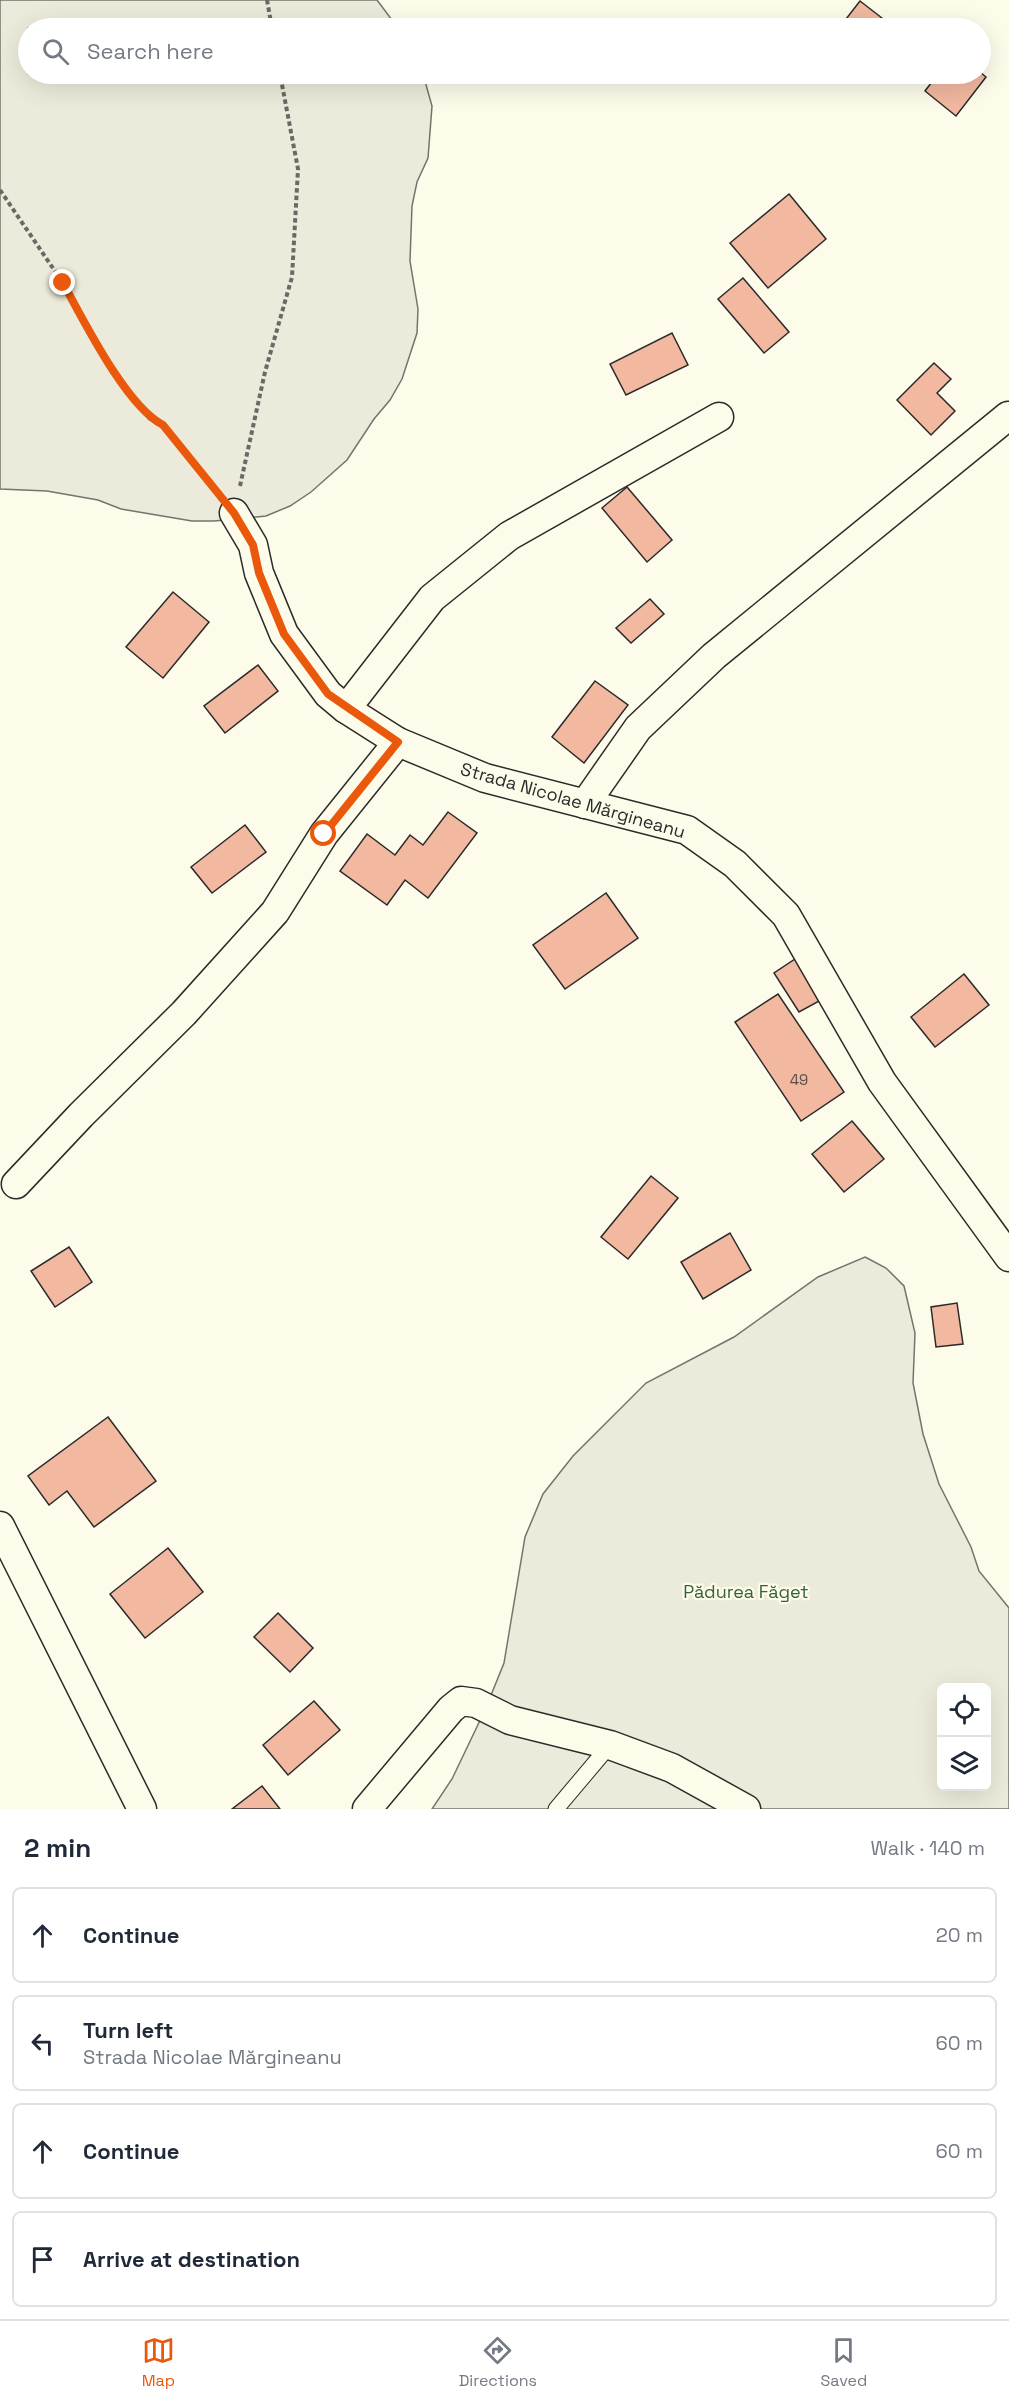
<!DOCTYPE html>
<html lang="en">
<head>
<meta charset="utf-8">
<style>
	body { margin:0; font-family:"Space Grotesk",sans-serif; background:#f6f6f7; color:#1f2937 }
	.controls { position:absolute; right:18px; bottom:18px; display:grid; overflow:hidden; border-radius:9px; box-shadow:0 6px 24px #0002 }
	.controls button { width:54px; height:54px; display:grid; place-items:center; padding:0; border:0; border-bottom:2px solid #e0e1e3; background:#fff; color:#1f2937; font:30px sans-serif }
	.stop { position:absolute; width:18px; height:18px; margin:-14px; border:4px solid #ea580c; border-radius:50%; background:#fff }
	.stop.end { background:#ea580c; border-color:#fff; box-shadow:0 2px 6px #0008 }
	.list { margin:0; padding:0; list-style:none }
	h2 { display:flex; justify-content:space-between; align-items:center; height:78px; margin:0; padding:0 24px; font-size:26px }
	h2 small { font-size:20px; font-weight:400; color:#747a83 }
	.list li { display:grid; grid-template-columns:39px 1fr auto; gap:18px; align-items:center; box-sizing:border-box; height:96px; margin:0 12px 12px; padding:0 12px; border:2px solid #e0e1e3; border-radius:9px }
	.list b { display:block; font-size:22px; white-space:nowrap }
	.list p { margin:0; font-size:20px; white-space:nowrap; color:#747a83 }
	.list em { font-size:20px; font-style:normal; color:#747a83 }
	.icon { flex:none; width:33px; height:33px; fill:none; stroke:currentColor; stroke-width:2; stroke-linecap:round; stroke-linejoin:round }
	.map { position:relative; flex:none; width:1009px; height:1809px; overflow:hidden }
	.search { position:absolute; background:#fff; box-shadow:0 6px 24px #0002; left:18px; right:18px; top:18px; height:66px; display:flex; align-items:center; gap:15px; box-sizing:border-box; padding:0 21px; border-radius:33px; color:#747a83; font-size:22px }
	.sheet { height:510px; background:#fff }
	nav { display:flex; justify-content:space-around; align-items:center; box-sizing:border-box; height:84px; border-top:2px solid #e0e1e3; background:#fff; font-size:16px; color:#747a83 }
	nav a { display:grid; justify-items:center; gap:3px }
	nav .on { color:#ea580c }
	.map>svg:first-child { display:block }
	.green { fill:#ecebdb; stroke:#74746e; stroke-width:1.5; fill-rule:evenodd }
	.building { fill:#f2b8a0; stroke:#2b2b2b; stroke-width:1.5 }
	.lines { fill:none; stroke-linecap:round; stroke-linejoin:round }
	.lane-casing { stroke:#2b2b2b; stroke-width:17 }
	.street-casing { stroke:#2b2b2b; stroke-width:31 }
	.path { stroke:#6a6964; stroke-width:4; stroke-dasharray:4.5 3; stroke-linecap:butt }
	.lane { stroke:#fdfbea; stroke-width:15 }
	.street { stroke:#fdfbea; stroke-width:28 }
	.route { stroke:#ea580c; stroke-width:8 }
	.labels { text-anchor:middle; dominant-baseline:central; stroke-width:4.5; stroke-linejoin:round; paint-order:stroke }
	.number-label { font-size:15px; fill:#5d4e48 }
	.street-label { font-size:18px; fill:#2b2b2b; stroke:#fdfbea }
	.park-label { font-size:18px; fill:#34623c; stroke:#fdfbea }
</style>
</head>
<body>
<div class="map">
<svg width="1009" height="1809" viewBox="0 0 1009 1809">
	<rect width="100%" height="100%" fill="#fdfbea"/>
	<g class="green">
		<polygon points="0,0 377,0 398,28 28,28 28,74 423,74 432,106 428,158 417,182 412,206 410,261 418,309 417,333 402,379 390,400 374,419 347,460 311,492 290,506 266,516 214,521 192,521 121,509 98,500 47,491 0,489"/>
		<path d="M865,1257L886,1268L904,1286L915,1333L913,1383L923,1434L939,1484L971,1547L979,1571L1009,1608V1809H432L452,1779L485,1710L504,1663L525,1537L543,1494L573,1456L646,1383L734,1337L818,1277ZM942,1688H986V1786H942Z"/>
	</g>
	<g class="building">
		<polygon points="860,1 891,25 888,28 839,28"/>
		<polygon points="980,72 986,77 956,116 925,91 938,74"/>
		<polygon points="789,194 826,239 768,288 730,243"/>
		<polygon points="743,278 789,332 764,353 718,299"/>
		<polygon points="672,333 688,365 626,395 610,364"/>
		<polygon points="934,363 951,379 937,393 955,411 931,435 897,400"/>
		<polygon points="627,487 672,540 647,562 602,508"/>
		<polygon points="173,592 209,622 163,678 126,647"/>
		<polygon points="650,599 664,614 631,643 616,628"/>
		<polygon points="258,665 278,691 225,733 204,706"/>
		<polygon points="595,681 628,705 584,763 552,737"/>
		<polygon points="448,812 477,833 428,898 405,880 387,905 340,871 367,834 395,855 410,835 423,845"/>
		<polygon points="245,825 266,852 212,893 191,867"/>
		<polygon points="606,893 638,938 565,989 533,945"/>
		<polygon points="795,959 821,1000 799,1012 774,973"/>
		<polygon points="964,974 989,1005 935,1047 911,1017"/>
		<polygon points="778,994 844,1092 801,1121 735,1022"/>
		<polygon points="852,1121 884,1159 844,1192 812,1154"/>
		<polygon points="651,1176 678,1198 628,1259 601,1237"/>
		<polygon points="730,1233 751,1270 703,1299 681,1262"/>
		<polygon points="69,1247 92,1282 55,1307 31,1271"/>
		<polygon points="957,1303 963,1344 936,1347 931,1307"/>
		<polygon points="108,1417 156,1481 94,1527 67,1491 49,1505 28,1476"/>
		<polygon points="168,1548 203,1592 145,1638 110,1594"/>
		<polygon points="278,1613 313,1648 290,1672 254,1637"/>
		<polygon points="314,1701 340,1730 288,1775 263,1745"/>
		<polygon points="262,1786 280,1809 232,1809"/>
	</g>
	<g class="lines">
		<defs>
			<polyline id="lane" points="556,1809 610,1745"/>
			<g id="street">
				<polyline points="234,513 253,545 259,573 284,634 328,694 346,709 398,742 485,778 687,830 735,864 786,915 882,1082 1009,1257"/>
				<polyline points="346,709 432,598 509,536 719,417"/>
				<polyline points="585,804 638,728 714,656 1008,416"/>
				<polyline points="16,1184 81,1115 184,1013 275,912 324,834 398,742"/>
				<polyline points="0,1526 142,1809"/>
				<polyline points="367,1809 451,1709 461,1701 476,1703 510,1720 610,1745 672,1768 746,1809"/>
			</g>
		</defs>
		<use href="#lane" class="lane-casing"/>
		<use href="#street" class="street-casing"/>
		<g class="path">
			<polyline points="267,0 272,28"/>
			<polyline points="0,190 63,283 102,355 150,419 163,425 216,491"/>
			<polyline points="240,486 265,372 292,277 298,169 280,74"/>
		</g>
		<use href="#lane" class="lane"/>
		<use href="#street" class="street"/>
	</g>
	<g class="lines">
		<path class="route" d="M63,283C84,321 126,406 163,425L234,513L253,545L259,573L284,634L328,694L398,742L324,834"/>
	</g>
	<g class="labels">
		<g class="number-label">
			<text x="799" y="1079">49</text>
		</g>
		<g class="street-label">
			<text transform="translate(573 800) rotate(16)">Strada Nicolae Mărgineanu</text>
		</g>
		<g class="park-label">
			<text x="746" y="1591">Pădurea Făget</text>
		</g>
	</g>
</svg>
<div class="controls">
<button><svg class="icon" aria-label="locate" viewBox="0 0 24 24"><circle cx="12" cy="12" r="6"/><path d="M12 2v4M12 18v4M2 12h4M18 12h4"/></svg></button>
<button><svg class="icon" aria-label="layers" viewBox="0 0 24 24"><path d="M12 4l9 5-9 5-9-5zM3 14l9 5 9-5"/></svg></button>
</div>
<div class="stop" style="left:324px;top:834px"></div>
<div class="stop end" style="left:63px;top:283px"></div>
<div class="search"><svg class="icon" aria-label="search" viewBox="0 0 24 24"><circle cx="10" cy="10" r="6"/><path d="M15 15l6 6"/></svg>Search here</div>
</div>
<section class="sheet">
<h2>2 min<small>Walk · 140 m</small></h2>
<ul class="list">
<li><svg class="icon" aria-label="ahead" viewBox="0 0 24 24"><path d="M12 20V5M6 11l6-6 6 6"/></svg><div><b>Continue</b></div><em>20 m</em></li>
<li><svg class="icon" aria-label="left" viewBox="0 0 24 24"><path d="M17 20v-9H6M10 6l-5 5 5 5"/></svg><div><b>Turn left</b><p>Strada Nicolae Mărgineanu</p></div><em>60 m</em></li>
<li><svg class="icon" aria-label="ahead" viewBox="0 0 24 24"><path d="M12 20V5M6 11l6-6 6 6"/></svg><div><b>Continue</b></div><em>60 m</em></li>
<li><svg class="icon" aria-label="arrive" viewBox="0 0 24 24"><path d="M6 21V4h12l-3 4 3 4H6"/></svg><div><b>Arrive at destination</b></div></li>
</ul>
</section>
<nav>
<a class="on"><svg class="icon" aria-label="map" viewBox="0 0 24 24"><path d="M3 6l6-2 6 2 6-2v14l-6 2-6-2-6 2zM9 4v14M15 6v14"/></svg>Map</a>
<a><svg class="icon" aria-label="directions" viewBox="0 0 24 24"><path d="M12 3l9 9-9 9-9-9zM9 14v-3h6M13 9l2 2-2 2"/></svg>Directions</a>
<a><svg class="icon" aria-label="saved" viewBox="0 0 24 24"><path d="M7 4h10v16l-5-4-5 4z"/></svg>Saved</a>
</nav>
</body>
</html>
